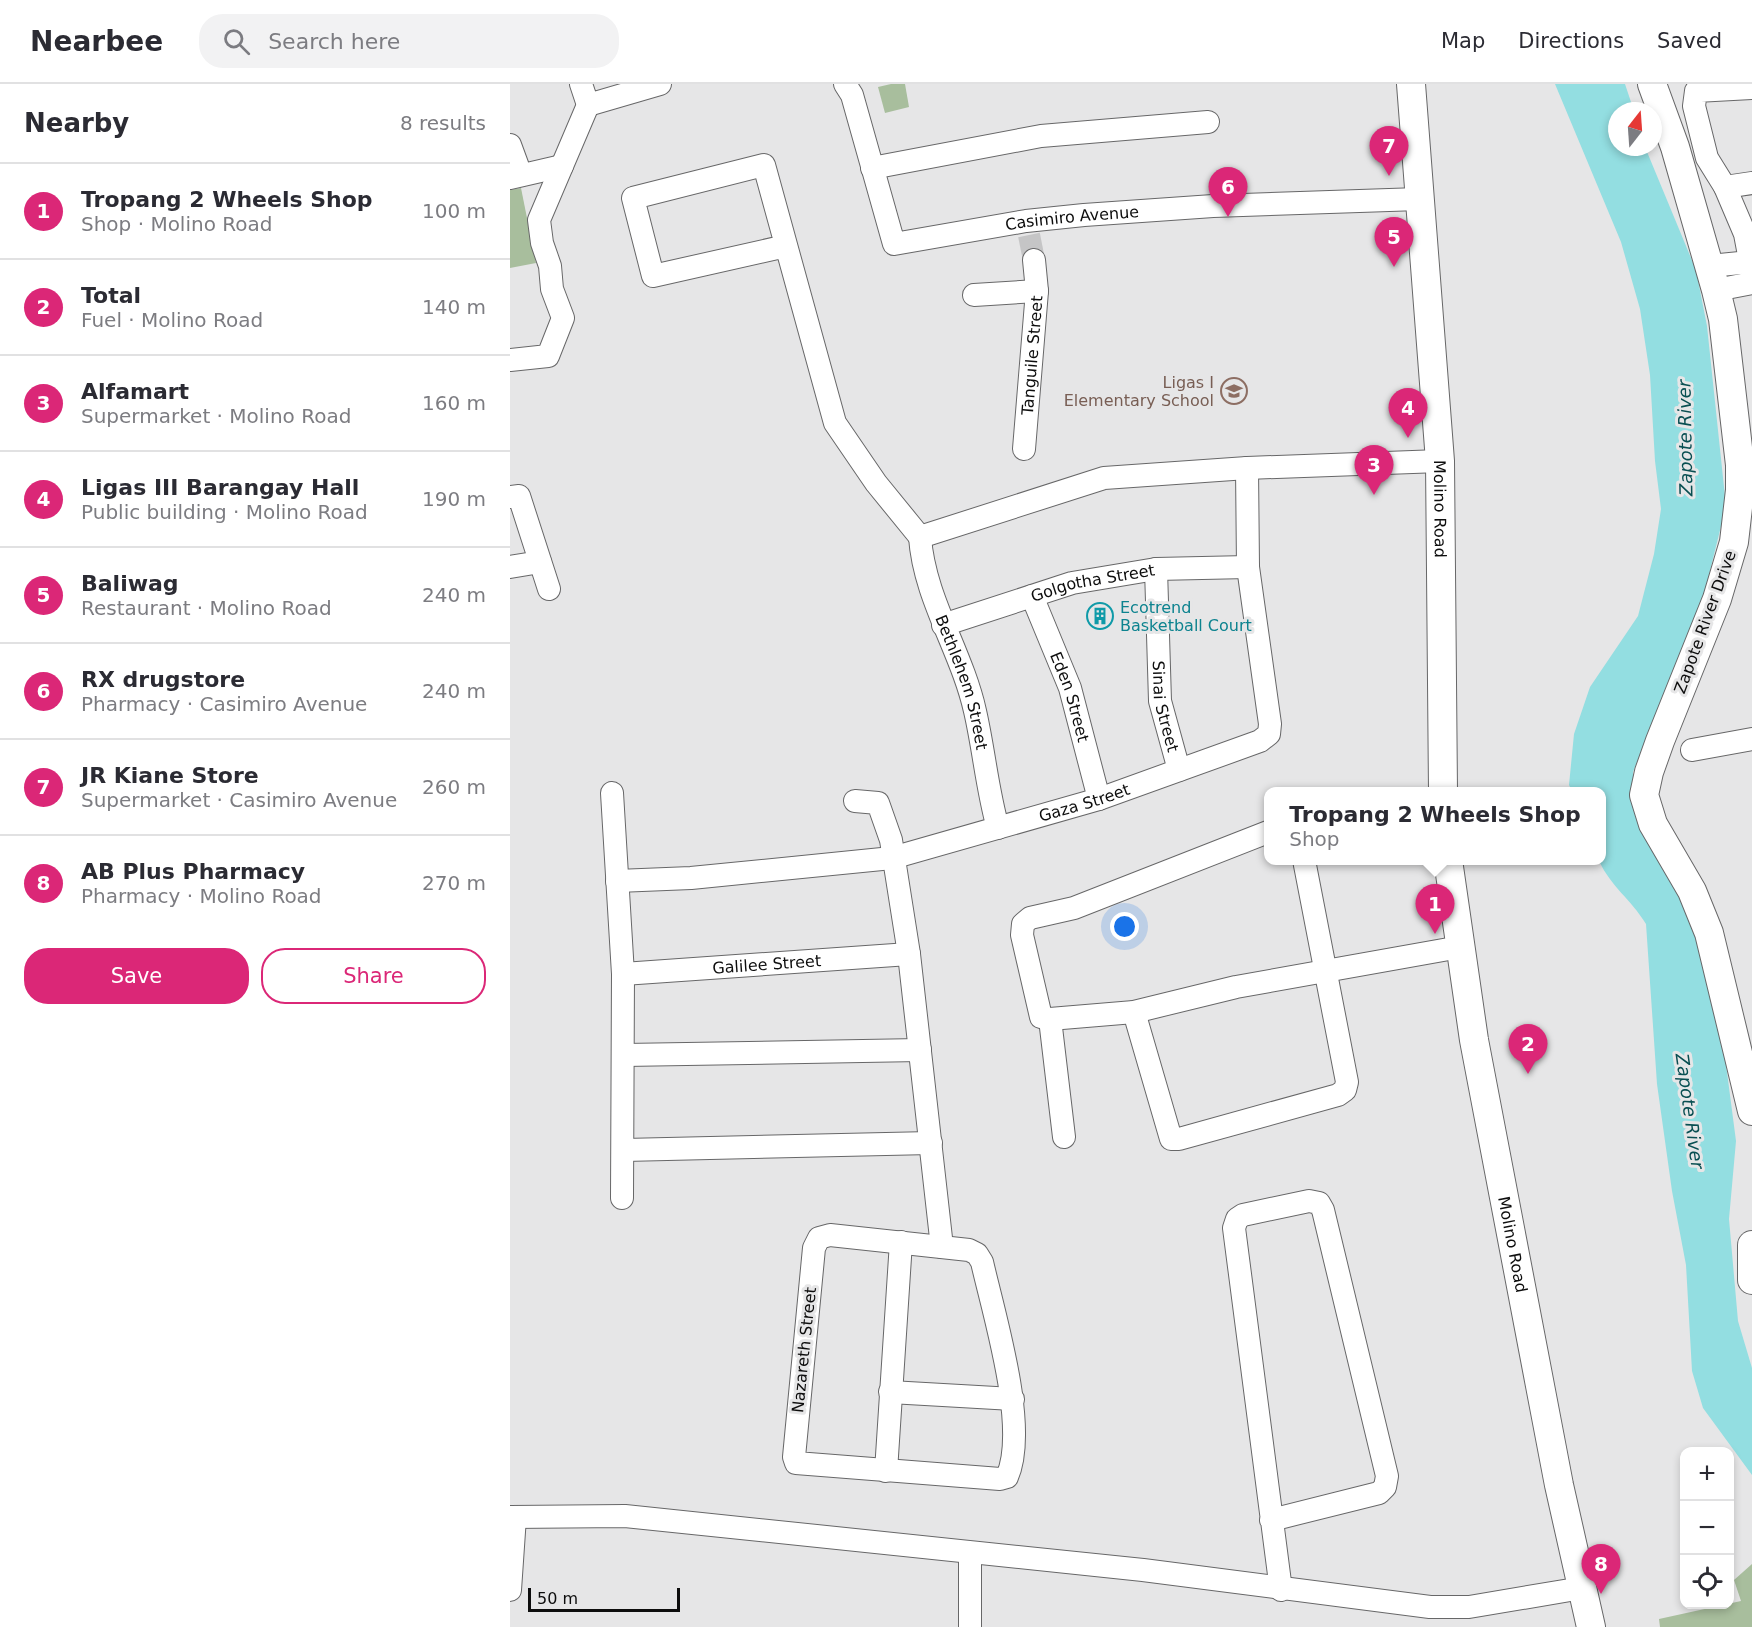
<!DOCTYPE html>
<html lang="en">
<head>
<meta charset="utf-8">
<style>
	body { margin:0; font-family:"DejaVu Sans",sans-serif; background:#f2f2f3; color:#2b2b33 }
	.controls { position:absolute; right:18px; bottom:18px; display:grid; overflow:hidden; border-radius:12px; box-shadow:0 3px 9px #0003 }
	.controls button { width:54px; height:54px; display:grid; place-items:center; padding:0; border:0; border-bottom:2px solid #e1e1e2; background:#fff; color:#2b2b33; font:30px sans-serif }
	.compass { position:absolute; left:1098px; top:18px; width:54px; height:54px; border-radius:50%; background:#fff; box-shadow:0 3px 9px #0003; rotate:17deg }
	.scale { position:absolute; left:18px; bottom:15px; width:152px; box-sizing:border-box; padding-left:6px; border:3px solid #0d0d0d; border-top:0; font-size:16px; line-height:21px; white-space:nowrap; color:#0d0d0d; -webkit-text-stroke:4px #e6e6e7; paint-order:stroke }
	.you { position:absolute; left:615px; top:843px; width:21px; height:21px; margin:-15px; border:4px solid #fff; border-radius:50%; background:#1a73e8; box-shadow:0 0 0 9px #1a73e833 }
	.badge { display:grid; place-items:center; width:39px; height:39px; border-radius:50%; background:#db2777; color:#fff; font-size:20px; font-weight:700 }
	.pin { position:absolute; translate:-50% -50px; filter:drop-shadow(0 2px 3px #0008) }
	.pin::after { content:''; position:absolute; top:32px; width:21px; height:18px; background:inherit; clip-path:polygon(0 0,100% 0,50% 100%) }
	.popup { position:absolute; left:754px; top:703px; width:342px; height:78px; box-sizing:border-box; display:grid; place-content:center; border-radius:12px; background:#fff; filter:drop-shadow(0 2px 4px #0005); font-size:20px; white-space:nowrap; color:#7c7c81 }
	.popup b { font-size:22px; color:#2b2b33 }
	.popup::after { content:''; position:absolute; left:50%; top:100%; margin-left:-12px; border:12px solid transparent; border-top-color:#fff }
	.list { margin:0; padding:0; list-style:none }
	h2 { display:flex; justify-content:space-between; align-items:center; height:78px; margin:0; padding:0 24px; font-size:26px }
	h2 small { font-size:20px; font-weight:400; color:#7c7c81 }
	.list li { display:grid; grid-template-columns:39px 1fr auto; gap:18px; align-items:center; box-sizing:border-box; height:96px; padding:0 24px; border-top:2px solid #e1e1e2 }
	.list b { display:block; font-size:22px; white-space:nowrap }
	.list p { margin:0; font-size:20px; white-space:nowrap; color:#7c7c81 }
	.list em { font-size:20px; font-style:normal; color:#7c7c81 }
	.actions { display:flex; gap:12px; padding:18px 24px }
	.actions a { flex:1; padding:14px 0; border:2px solid #db2777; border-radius:24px; text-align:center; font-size:21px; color:#db2777 }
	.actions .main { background:#db2777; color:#fff }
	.icon { flex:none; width:33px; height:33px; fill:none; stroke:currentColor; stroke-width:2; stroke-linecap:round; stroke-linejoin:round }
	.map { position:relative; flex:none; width:1242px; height:1543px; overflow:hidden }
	header { display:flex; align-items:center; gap:36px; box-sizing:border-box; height:84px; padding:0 30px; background:#fff; border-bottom:2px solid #e1e1e2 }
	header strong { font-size:28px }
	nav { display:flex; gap:33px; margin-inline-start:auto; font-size:21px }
	.search { width:420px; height:54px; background:#f2f2f3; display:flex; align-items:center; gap:15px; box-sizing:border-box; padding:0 21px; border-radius:24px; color:#7c7c81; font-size:22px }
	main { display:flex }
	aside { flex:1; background:#fff }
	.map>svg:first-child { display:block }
	.green { fill:#a8be9d }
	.water { fill:#93dee1 }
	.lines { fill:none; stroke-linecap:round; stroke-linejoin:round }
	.minor-tunnel { stroke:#c5c5c6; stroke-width:22; stroke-dasharray:22 11; stroke-linecap:butt }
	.minor-casing { stroke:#676768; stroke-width:24 }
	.major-casing { stroke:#676768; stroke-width:30 }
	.minor { stroke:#fff; stroke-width:22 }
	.major { stroke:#fff; stroke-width:28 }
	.labels { text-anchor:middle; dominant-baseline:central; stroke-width:6; stroke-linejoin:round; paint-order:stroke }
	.street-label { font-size:16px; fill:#0d0d0d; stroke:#e6e6e7 }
	.education-label { font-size:16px; fill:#785e54; stroke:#e6e6e7; text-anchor:end }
	.culture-label { font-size:16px; fill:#0d838f; stroke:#e6e6e7; text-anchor:start }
	.water-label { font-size:18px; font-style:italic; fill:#094f52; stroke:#e6e6e7 }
</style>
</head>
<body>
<header>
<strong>Nearbee</strong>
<div class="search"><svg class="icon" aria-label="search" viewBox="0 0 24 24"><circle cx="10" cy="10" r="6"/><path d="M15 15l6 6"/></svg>Search here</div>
<nav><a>Map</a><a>Directions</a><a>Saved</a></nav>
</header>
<main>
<aside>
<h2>Nearby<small>8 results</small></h2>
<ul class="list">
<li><span class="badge">1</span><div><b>Tropang 2 Wheels Shop</b><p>Shop · Molino Road</p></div><em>100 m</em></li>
<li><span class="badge">2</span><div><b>Total</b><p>Fuel · Molino Road</p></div><em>140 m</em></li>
<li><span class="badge">3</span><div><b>Alfamart</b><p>Supermarket · Molino Road</p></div><em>160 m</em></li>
<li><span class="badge">4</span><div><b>Ligas III Barangay Hall</b><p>Public building · Molino Road</p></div><em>190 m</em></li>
<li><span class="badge">5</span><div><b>Baliwag</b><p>Restaurant · Molino Road</p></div><em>240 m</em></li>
<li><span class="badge">6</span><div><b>RX drugstore</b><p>Pharmacy · Casimiro Avenue</p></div><em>240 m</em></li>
<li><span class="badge">7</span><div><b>JR Kiane Store</b><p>Supermarket · Casimiro Avenue</p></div><em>260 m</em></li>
<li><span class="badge">8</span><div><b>AB Plus Pharmacy</b><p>Pharmacy · Molino Road</p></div><em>270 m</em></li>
</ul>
<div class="actions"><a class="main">Save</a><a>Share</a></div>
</aside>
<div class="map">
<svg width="1242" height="1543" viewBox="0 0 1242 1543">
	<rect width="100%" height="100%" fill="#e6e6e7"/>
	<g class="green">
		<polygon points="381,0 395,0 399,23 375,29 368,3"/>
		<polygon points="11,104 26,179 0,184 0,106"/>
		<polygon points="1242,1480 1242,1543 1150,1543 1149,1535 1231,1517 1224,1496"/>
	</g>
	<path class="water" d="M1045,0H1115L1124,27H1107V63H1135L1186,186L1197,242L1216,422L1195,507L1123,688V711L1166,802L1186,855L1215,973L1226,1057L1219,1135L1228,1237L1242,1284V1391L1193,1324L1182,1287L1176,1181L1162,1107L1147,1000L1136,840C1120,814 1102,804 1089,777L1092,776V708L1062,707L1059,701L1064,650L1080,603L1128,532L1144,470L1151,425L1145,377L1140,291L1130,225L1111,158Z"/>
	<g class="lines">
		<polyline class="minor-tunnel" points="519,151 524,176"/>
		<defs>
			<g id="minor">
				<polyline points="71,0 78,21 150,0"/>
				<path id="s1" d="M335,0L342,11L384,160L516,137L574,131L703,122L909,115"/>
				<polyline points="1242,4 1186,7 1184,22 1197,74 1215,103 1235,150 1242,187"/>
				<polyline points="0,61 11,91"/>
				<polyline points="362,84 531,52 698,38"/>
				<polyline points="0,94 52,82"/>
				<polyline points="1215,103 1242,99"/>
				<polyline points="276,162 143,192 123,114 254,81 325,339 366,399 410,453"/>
				<polyline points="1200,182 1240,178"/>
				<polyline points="1206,206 1242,199"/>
				<polyline points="464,211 527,207"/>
				<polyline points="0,276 38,272 53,234 42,205 40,182 32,159 29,136 78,21"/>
				<path id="s2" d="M514,365L527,207L524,176"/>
				<polyline points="0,413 9,412 39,505"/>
				<polyline points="410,453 594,394 737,384 930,377"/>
				<path id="s3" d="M410,453C414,514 452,568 465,627C474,666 477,705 488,744"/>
				<polyline points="0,483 30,478"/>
				<path id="s4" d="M646,485L650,617L669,686"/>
				<path id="s5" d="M522,512L560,604L589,715"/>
				<path id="s6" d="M433,541L562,499L646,485L738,483"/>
				<polyline points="1182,666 1242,655"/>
				<polyline points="102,709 113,890 112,1114"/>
				<polyline points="345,717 368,719 381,756 399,870 432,1163"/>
				<polyline points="758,748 564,824 520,834 513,840 512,851 531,933 540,935 624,928 726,903 950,863"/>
				<path id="s7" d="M107,797L181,794L382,774L589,715L750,657L759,650L760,640L738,483L737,384"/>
				<path id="s8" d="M113,890L399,870"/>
				<polyline points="624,928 661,1055 669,1055 828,1011 835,1006 837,998 794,776"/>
				<polyline points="540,935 554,1053"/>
				<polyline points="114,971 410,966"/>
				<polyline points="114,1066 421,1059"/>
				<path d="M320,1151L459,1166L467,1170L472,1178C484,1231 519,1344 497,1393L490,1395L286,1379L284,1373L304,1164L309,1154Z"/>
				<polyline points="380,1308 503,1315"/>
				<polyline points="376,1387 391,1158"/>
				<polyline points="0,1433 115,1432 633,1486 920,1523 959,1523 1072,1504"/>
				<polyline points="761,1436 869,1409 875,1403 877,1392 813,1126 809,1119 799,1117 733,1131 727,1135 724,1144 771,1506"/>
				<polyline points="460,1469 460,1543"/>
				<polyline points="0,1506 5,1433"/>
			</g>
			<g id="major">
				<path id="s9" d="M901,0L930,377L933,708"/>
				<polyline points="1142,0 1165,63 1206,206 1213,235 1230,381 1230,406 1224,458 1207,515 1150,657 1139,688 1134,711 1143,740 1182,807 1199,849 1242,1027"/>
				<path id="s10" d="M938,776L964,956L1049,1401L1081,1543"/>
				<polyline points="1242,1161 1242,1196"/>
			</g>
		</defs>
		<use href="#minor" class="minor-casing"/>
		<use href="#major" class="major-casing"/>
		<use href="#minor" class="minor"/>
		<use href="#major" class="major"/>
	</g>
	<defs>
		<symbol id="school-ring" viewBox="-11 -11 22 22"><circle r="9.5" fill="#e6e6e7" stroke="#8d6e63" stroke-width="1.5"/><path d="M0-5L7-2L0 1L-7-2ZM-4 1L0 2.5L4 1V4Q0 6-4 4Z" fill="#8d6e63"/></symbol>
		<symbol id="building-ring" viewBox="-11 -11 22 22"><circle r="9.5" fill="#e6e6e7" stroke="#0f9aa8" stroke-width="1.5"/><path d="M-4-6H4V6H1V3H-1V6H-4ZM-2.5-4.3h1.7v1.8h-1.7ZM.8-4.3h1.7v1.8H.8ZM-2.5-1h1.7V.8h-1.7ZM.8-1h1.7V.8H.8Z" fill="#0f9aa8"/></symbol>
	</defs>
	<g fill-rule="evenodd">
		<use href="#school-ring" x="709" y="292" width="30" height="30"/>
		<use href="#building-ring" x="575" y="517" width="30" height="30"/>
	</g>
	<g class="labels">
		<g class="street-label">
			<text stroke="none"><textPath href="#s1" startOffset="348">Casimiro Avenue</textPath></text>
			<text stroke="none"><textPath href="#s2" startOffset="94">Tanguile Street</textPath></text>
			<text stroke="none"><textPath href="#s9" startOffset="426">Molino Road</textPath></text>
			<text stroke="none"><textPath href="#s6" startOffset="156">Golgotha Street</textPath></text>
			<text transform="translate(1195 538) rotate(-70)">Zapote River Drive</text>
			<text stroke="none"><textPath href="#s3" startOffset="152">Bethlehem Street</textPath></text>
			<text stroke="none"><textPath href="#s5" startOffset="108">Eden Street</textPath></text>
			<text stroke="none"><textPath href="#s4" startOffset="138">Sinai Street</textPath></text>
			<text stroke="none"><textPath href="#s7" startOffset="476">Gaza Street</textPath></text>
			<text stroke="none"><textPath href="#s8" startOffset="144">Galilee Street</textPath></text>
			<text stroke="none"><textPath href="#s10" startOffset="390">Molino Road</textPath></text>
			<text transform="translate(294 1266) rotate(-84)">Nazareth Street</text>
		</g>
		<g class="education-label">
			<text x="704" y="298">Ligas I<tspan x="704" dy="18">Elementary School</tspan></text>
		</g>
		<g class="culture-label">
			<text x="610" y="523">Ecotrend<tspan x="610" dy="18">Basketball Court</tspan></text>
		</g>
		<g class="water-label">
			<text transform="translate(1175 354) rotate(-91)">Zapote River</text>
			<text transform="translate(1180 1027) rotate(82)">Zapote River</text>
		</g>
	</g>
</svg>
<div class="controls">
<button>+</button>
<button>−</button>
<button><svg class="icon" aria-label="locate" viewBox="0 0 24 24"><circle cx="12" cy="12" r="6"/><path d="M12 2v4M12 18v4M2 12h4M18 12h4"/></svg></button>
</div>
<svg class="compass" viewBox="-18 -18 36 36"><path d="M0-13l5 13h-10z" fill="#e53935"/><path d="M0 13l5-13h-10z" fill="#7c7c81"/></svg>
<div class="scale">50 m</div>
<div class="you"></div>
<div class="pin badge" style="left:925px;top:850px">1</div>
<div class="popup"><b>Tropang 2 Wheels Shop</b>Shop</div>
<div class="pin badge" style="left:1018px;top:990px">2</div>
<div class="pin badge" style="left:864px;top:411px">3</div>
<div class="pin badge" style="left:898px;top:354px">4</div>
<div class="pin badge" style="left:884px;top:183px">5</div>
<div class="pin badge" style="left:718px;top:133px">6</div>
<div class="pin badge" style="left:879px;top:92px">7</div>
<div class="pin badge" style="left:1091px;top:1510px">8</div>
</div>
</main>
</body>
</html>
